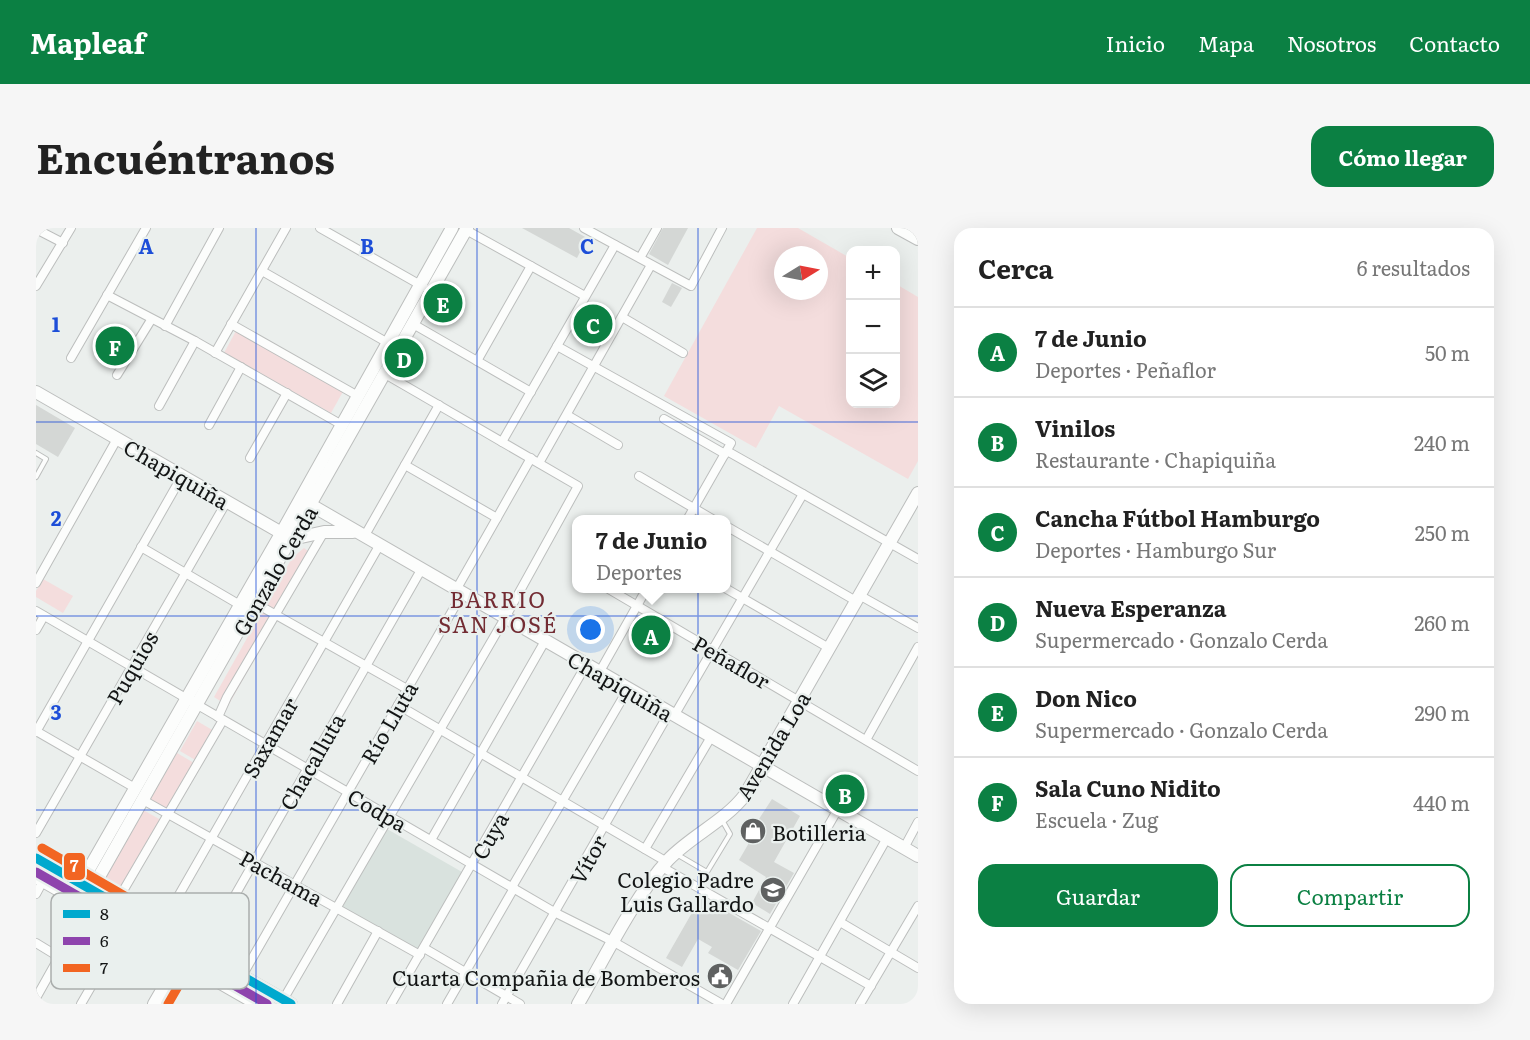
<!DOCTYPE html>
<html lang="es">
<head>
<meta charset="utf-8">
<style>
	body { margin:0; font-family:Literata,serif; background:#f6f6f6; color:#222 }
	.controls { position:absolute; right:18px; top:18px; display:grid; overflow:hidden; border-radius:12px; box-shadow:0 6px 24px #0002 }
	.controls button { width:54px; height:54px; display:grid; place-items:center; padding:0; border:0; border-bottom:2px solid #e0e0e0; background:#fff; color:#222; font:30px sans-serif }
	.compass { position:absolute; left:738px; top:18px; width:54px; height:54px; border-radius:50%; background:#fff; box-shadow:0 6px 24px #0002; rotate:80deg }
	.you { position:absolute; left:555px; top:402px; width:21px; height:21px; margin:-15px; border:4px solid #fff; border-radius:50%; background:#1a73e8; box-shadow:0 0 0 9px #1a73e833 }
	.badge { display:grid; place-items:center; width:39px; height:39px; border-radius:50%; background:#0b8043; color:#fff; font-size:20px; font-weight:700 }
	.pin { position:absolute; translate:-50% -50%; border:3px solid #fff; box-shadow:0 2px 6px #0006 }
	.popup { position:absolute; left:536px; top:287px; width:159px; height:78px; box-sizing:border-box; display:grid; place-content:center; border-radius:12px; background:#fff; filter:drop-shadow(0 2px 4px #0005); font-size:20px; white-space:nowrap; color:#767676 }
	.popup b { font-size:22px; color:#222 }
	.popup::after { content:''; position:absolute; left:50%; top:100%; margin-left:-12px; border:12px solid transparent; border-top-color:#fff }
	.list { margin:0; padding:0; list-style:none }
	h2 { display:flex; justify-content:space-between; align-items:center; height:78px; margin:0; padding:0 24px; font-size:26px }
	h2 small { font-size:20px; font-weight:400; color:#767676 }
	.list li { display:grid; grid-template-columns:39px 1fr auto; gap:18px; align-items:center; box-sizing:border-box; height:90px; padding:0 24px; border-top:2px solid #e0e0e0 }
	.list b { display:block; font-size:22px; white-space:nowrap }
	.list p { margin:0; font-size:20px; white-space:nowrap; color:#767676 }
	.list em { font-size:20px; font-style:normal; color:#767676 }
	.actions { display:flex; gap:12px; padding:18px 24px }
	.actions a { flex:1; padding:14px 0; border:2px solid #0b8043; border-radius:18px; text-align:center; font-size:21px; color:#0b8043 }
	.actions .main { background:#0b8043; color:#fff }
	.icon { flex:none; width:33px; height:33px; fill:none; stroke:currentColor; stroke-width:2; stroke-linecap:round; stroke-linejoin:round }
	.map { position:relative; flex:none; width:882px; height:776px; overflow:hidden; border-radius:18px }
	header { display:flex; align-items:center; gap:36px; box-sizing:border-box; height:84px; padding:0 30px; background:#0b8043; color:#fff }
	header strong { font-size:28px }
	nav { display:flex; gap:33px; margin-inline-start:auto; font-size:21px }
	.intro { display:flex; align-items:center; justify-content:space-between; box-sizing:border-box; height:144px; padding:0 36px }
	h1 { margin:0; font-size:42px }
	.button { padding:15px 27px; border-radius:18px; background:#0b8043; color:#fff; font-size:21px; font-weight:700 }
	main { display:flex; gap:36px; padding:0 36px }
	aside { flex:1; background:#fff; border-radius:18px; box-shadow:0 6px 24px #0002 }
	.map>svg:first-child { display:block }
	.built { fill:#d9e2de }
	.green { fill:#f4dddd; fill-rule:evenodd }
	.building { fill:#d4d7d5 }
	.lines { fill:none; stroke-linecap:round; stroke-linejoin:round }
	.lane-casing { stroke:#bcbebd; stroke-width:6 }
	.street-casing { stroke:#bcbebd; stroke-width:10 }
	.secondary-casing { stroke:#bcbebd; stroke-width:14 }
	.lane { stroke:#fcfdfc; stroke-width:4 }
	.street { stroke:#fcfdfc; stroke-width:8 }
	.secondary { stroke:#fcfdfc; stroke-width:12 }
	.bus-1-casing { stroke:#eaf0ee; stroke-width:14 }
	.bus-2-casing { stroke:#eaf0ee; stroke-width:14 }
	.bus-3-casing { stroke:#eaf0ee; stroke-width:14 }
	.bus-1 { stroke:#00a9ce; stroke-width:9 }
	.bus-2 { stroke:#8e44ad; stroke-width:9 }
	.bus-3 { stroke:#f26522; stroke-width:9 }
	.grid { fill:none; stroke:#1d4ed8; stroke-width:1.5; stroke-opacity:0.55 }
	.labels { text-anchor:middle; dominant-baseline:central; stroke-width:4.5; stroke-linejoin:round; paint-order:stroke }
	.street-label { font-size:21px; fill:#131515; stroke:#eaf0ee }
	.poi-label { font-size:21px; fill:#131515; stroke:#eaf0ee; text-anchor:end }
	.neighbourhood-label { font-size:22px; letter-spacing:1.5px; fill:#732c33; stroke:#eaf0ee }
	.key { fill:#eaf0ee; stroke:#aaaead; stroke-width:1.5 }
	.key-label { font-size:16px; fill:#131515 }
	.grid-label { font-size:20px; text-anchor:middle; font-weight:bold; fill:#1d4ed8; stroke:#eaf0ee; stroke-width:4.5; stroke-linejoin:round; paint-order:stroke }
	.line-badge { stroke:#eaf0ee; stroke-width:2 }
	.badge-label { font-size:16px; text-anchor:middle; font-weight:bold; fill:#fff }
</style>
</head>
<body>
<header>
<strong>Mapleaf</strong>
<nav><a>Inicio</a><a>Mapa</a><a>Nosotros</a><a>Contacto</a></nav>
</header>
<div class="intro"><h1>Encuéntranos</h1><a class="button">Cómo llegar</a></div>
<main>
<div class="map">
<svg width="882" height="776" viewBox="0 0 882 776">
	<rect width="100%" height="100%" fill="#ebefed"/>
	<polygon class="built" points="351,601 426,644 381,723 306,680"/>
	<g class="green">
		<path d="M721,0H762L814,30V176H860V56L882,69V233L872,251L743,178L720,220L628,168ZM747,27H783V63H747Z"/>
		<polygon points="557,76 575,86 558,116 540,107"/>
		<polygon points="201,101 309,160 295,185 188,125"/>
		<polygon points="268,320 277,327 192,478 178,469 256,330"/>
		<polygon points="7,351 37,368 27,385 0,369 0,363"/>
		<polygon points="605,388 637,406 625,426 593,408"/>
		<polygon points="161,493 178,503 161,533 144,523"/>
		<polygon points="141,525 158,535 131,583 113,573"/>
		<polygon points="107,582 125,592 84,663 66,653"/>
	</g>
	<g class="building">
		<polygon points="486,0 533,0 551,10 541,30"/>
		<polygon points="627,0 652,0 632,37 613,26"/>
		<polygon points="636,55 646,60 635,79 626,74"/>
		<polygon points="0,177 39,200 22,229 0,216"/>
		<polygon points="736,571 764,588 738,634 758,645 734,686 716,675 730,649 703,632 724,596 721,594"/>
		<polygon points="665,669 725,703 702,742 672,725 676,719 662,711 646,739 630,730"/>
	</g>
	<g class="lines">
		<defs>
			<g id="lane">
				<polyline points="0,225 10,231 0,249"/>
				<polyline points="642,627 671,644 694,606 686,592"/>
			</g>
			<g id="street">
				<polyline points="284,0 388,59"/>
				<polyline points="548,0 655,58 686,0"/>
				<polyline points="0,1 27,15"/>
				<polyline points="430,2 549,68"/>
				<polyline points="604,30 621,0"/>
				<polyline points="226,43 352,115"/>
				<polyline points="0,58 35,0"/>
				<polyline points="71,67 159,113 306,197"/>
				<polyline points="586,89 647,125"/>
				<polyline points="195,96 322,168"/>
				<polyline points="377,96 495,164"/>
				<polyline points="129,98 183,0"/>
				<polyline points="521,118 695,215 651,292"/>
				<polyline points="179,125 250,0"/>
				<polyline points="35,130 110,0"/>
				<polyline points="441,133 495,38"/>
				<polyline points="81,147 115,92"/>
				<polyline points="123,178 159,113"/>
				<polyline points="531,187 582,217"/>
				<polyline points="628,191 689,226"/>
				<polyline points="173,197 205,139"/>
				<polyline points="466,214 579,17"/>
				<polyline points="691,223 882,331"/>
				<polyline points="214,230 251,165"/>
				<polyline points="503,235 615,37"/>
				<polyline points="369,237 461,290"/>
				<polyline points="603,248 678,292"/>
				<polyline points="690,298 820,373"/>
				<polyline points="328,309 403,177"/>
				<polyline points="105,319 204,377"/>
				<polyline points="0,355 81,211"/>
				<polyline points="571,360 882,543"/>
				<polyline points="689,360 793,420"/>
				<polyline points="420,362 495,230"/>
				<polyline points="823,367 882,400"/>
				<polyline points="219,375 371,461"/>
				<polyline points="0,383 520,685 578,714 686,776"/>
				<polyline points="0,402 8,388"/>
				<polyline points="563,445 611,360"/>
				<polyline points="362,477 631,634"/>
				<polyline points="638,488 767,266"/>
				<polyline points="182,489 191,469 288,304"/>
				<polyline points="0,503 99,560"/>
				<polyline points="0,504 146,248"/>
				<polyline points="830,512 882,419"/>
				<polyline points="107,572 384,727"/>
				<polyline points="0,605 191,273"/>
				<polyline points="395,612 509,413"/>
				<polyline points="868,620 882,594"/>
				<polyline points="609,621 675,509"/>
				<polyline points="626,639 835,758"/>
				<polyline points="476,659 592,461"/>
				<polyline points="0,666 7,653"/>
				<polyline points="80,675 187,492"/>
				<polyline points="804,694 882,740"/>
				<polyline points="124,700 343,318"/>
				<polyline points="0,715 59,751"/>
				<polyline points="388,720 484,776"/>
				<polyline points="166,725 385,342"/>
				<polyline points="206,748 426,366"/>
				<polyline points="0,770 23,729"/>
				<polyline points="247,772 469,390 542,258 349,146"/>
				<polyline points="45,776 89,700"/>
				<polyline points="301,776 342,703"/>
				<polyline points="355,776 550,437"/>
				<polyline points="411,776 478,660"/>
				<polyline points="466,776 633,485"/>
				<polyline points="690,776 802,581"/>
				<polyline points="757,776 851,610"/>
				<polyline points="824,776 882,678"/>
			</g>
			<g id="secondary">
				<polyline points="862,0 882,11"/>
				<polyline points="0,164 256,311 288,304 317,304"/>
				<polyline points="275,277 882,628"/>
				<polyline points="0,630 255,776"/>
				<polyline points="0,649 221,776"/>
				<polyline points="45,655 246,304 416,0"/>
				<polyline points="33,668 46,668 56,661 431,0"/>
				<polyline points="118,776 147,726"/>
				<path d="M542,776C568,731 598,669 632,632C656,607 688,594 709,567L882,265"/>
			</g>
		</defs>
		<use href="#lane" class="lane-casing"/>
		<use href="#street" class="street-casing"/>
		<use href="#secondary" class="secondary-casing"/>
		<use href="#lane" class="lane"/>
		<use href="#street" class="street"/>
		<use href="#secondary" class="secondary"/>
		<defs>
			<polyline id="bus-1" points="0,630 255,776"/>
			<polyline id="bus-2" points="0,644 231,776"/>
			<polyline id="bus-3" points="6,620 161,710 164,716 163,722 132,776"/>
		</defs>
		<use href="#bus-1" class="bus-1-casing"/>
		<use href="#bus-2" class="bus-2-casing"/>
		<use href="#bus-3" class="bus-3-casing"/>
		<use href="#bus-1" class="bus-1"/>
		<use href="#bus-2" class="bus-2"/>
		<use href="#bus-3" class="bus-3"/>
	</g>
	<path class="grid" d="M220,0V776M441,0V776M662,0V776M0,194H882M0,388H882M0,582H882"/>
	<defs>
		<symbol id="shop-disc" viewBox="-11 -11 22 22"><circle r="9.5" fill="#5f6161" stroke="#eaf0ee"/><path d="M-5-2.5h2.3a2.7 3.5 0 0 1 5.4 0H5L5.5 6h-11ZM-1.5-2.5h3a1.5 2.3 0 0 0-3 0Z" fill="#fff"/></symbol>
		<symbol id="school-disc" viewBox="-11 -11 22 22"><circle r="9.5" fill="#5f6161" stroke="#eaf0ee"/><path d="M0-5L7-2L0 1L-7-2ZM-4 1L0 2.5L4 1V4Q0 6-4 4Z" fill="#fff"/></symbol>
		<symbol id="civic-disc" viewBox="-11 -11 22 22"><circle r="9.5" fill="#5f6161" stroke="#eaf0ee"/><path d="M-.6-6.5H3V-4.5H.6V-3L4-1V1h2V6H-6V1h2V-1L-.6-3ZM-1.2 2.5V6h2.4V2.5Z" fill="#fff"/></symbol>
	</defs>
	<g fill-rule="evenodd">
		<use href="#shop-disc" x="702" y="588" width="30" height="30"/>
		<use href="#school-disc" x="722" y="647" width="30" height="30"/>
		<use href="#civic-disc" x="669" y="733" width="30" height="30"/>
	</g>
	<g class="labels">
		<g class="street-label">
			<text transform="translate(141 245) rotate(30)">Chapiquiña</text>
			<text transform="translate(238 342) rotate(-60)">Gonzalo Cerda</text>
			<text transform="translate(696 433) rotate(30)">Peñaflor</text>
			<text transform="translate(95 439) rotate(-60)">Puquios</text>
			<text transform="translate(585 457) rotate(30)">Chapiquiña</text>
			<text transform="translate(352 494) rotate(-60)">Río Lluta</text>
			<text transform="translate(233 509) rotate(-60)">Saxamar</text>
			<text transform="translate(736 517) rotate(-59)">Avenida Loa</text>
			<text transform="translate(275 533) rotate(-60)">Chacalluta</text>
			<text transform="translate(342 581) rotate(30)">Codpa</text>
			<text transform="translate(453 607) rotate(-60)">Cuya</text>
			<text transform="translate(551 631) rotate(-61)">Vítor</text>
			<text transform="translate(246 649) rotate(29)">Pachama</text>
		</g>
		<g class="poi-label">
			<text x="736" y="603" text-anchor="start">Botilleria</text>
			<text x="718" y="650">Colegio Padre<tspan x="718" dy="24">Luis Gallardo</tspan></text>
			<text x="664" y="748">Cuarta Compañia de Bomberos</text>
		</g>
		<g class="neighbourhood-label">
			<text x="462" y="370">BARRIO<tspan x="462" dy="25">SAN JOSÉ</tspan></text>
		</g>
	</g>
	<rect x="15" y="665" width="198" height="96" rx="9" class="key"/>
	<rect x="27" y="682" width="27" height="8" fill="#00a9ce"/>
	<rect x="27" y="709" width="27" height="8" fill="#8e44ad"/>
	<rect x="27" y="736" width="27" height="8" fill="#f26522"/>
	<g class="key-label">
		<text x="64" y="692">8</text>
		<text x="64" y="719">6</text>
		<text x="64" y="746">7</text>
	</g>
	<g class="grid-label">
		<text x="110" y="26">A</text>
		<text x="331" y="26">B</text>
		<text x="551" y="26">C</text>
		<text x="20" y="104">1</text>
		<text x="20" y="298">2</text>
		<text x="20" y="492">3</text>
	</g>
	<rect class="line-badge" x="27" y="624" width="23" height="29" rx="6" fill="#f26522"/>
	<g class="badge-label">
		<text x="38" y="644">7</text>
	</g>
</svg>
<div class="controls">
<button>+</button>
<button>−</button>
<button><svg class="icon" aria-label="layers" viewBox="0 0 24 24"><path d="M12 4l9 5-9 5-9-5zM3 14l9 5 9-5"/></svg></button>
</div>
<svg class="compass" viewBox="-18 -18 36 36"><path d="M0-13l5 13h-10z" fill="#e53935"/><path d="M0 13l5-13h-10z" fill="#767676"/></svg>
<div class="you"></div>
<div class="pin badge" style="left:615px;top:407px">A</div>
<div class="popup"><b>7 de Junio</b>Deportes</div>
<div class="pin badge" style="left:809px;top:566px">B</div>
<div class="pin badge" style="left:557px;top:96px">C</div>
<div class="pin badge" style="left:368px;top:130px">D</div>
<div class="pin badge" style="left:407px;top:75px">E</div>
<div class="pin badge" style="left:79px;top:118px">F</div>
</div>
<aside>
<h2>Cerca<small>6 resultados</small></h2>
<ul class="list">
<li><span class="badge">A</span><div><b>7 de Junio</b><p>Deportes · Peñaflor</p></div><em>50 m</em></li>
<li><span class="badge">B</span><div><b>Vinilos</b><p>Restaurante · Chapiquiña</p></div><em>240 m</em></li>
<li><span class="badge">C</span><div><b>Cancha Fútbol Hamburgo</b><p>Deportes · Hamburgo Sur</p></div><em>250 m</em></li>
<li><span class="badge">D</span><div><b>Nueva Esperanza</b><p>Supermercado · Gonzalo Cerda</p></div><em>260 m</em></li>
<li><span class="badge">E</span><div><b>Don Nico</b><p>Supermercado · Gonzalo Cerda</p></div><em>290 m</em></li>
<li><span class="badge">F</span><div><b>Sala Cuno Nidito</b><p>Escuela · Zug</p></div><em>440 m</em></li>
</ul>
<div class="actions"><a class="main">Guardar</a><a>Compartir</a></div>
</aside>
</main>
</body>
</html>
